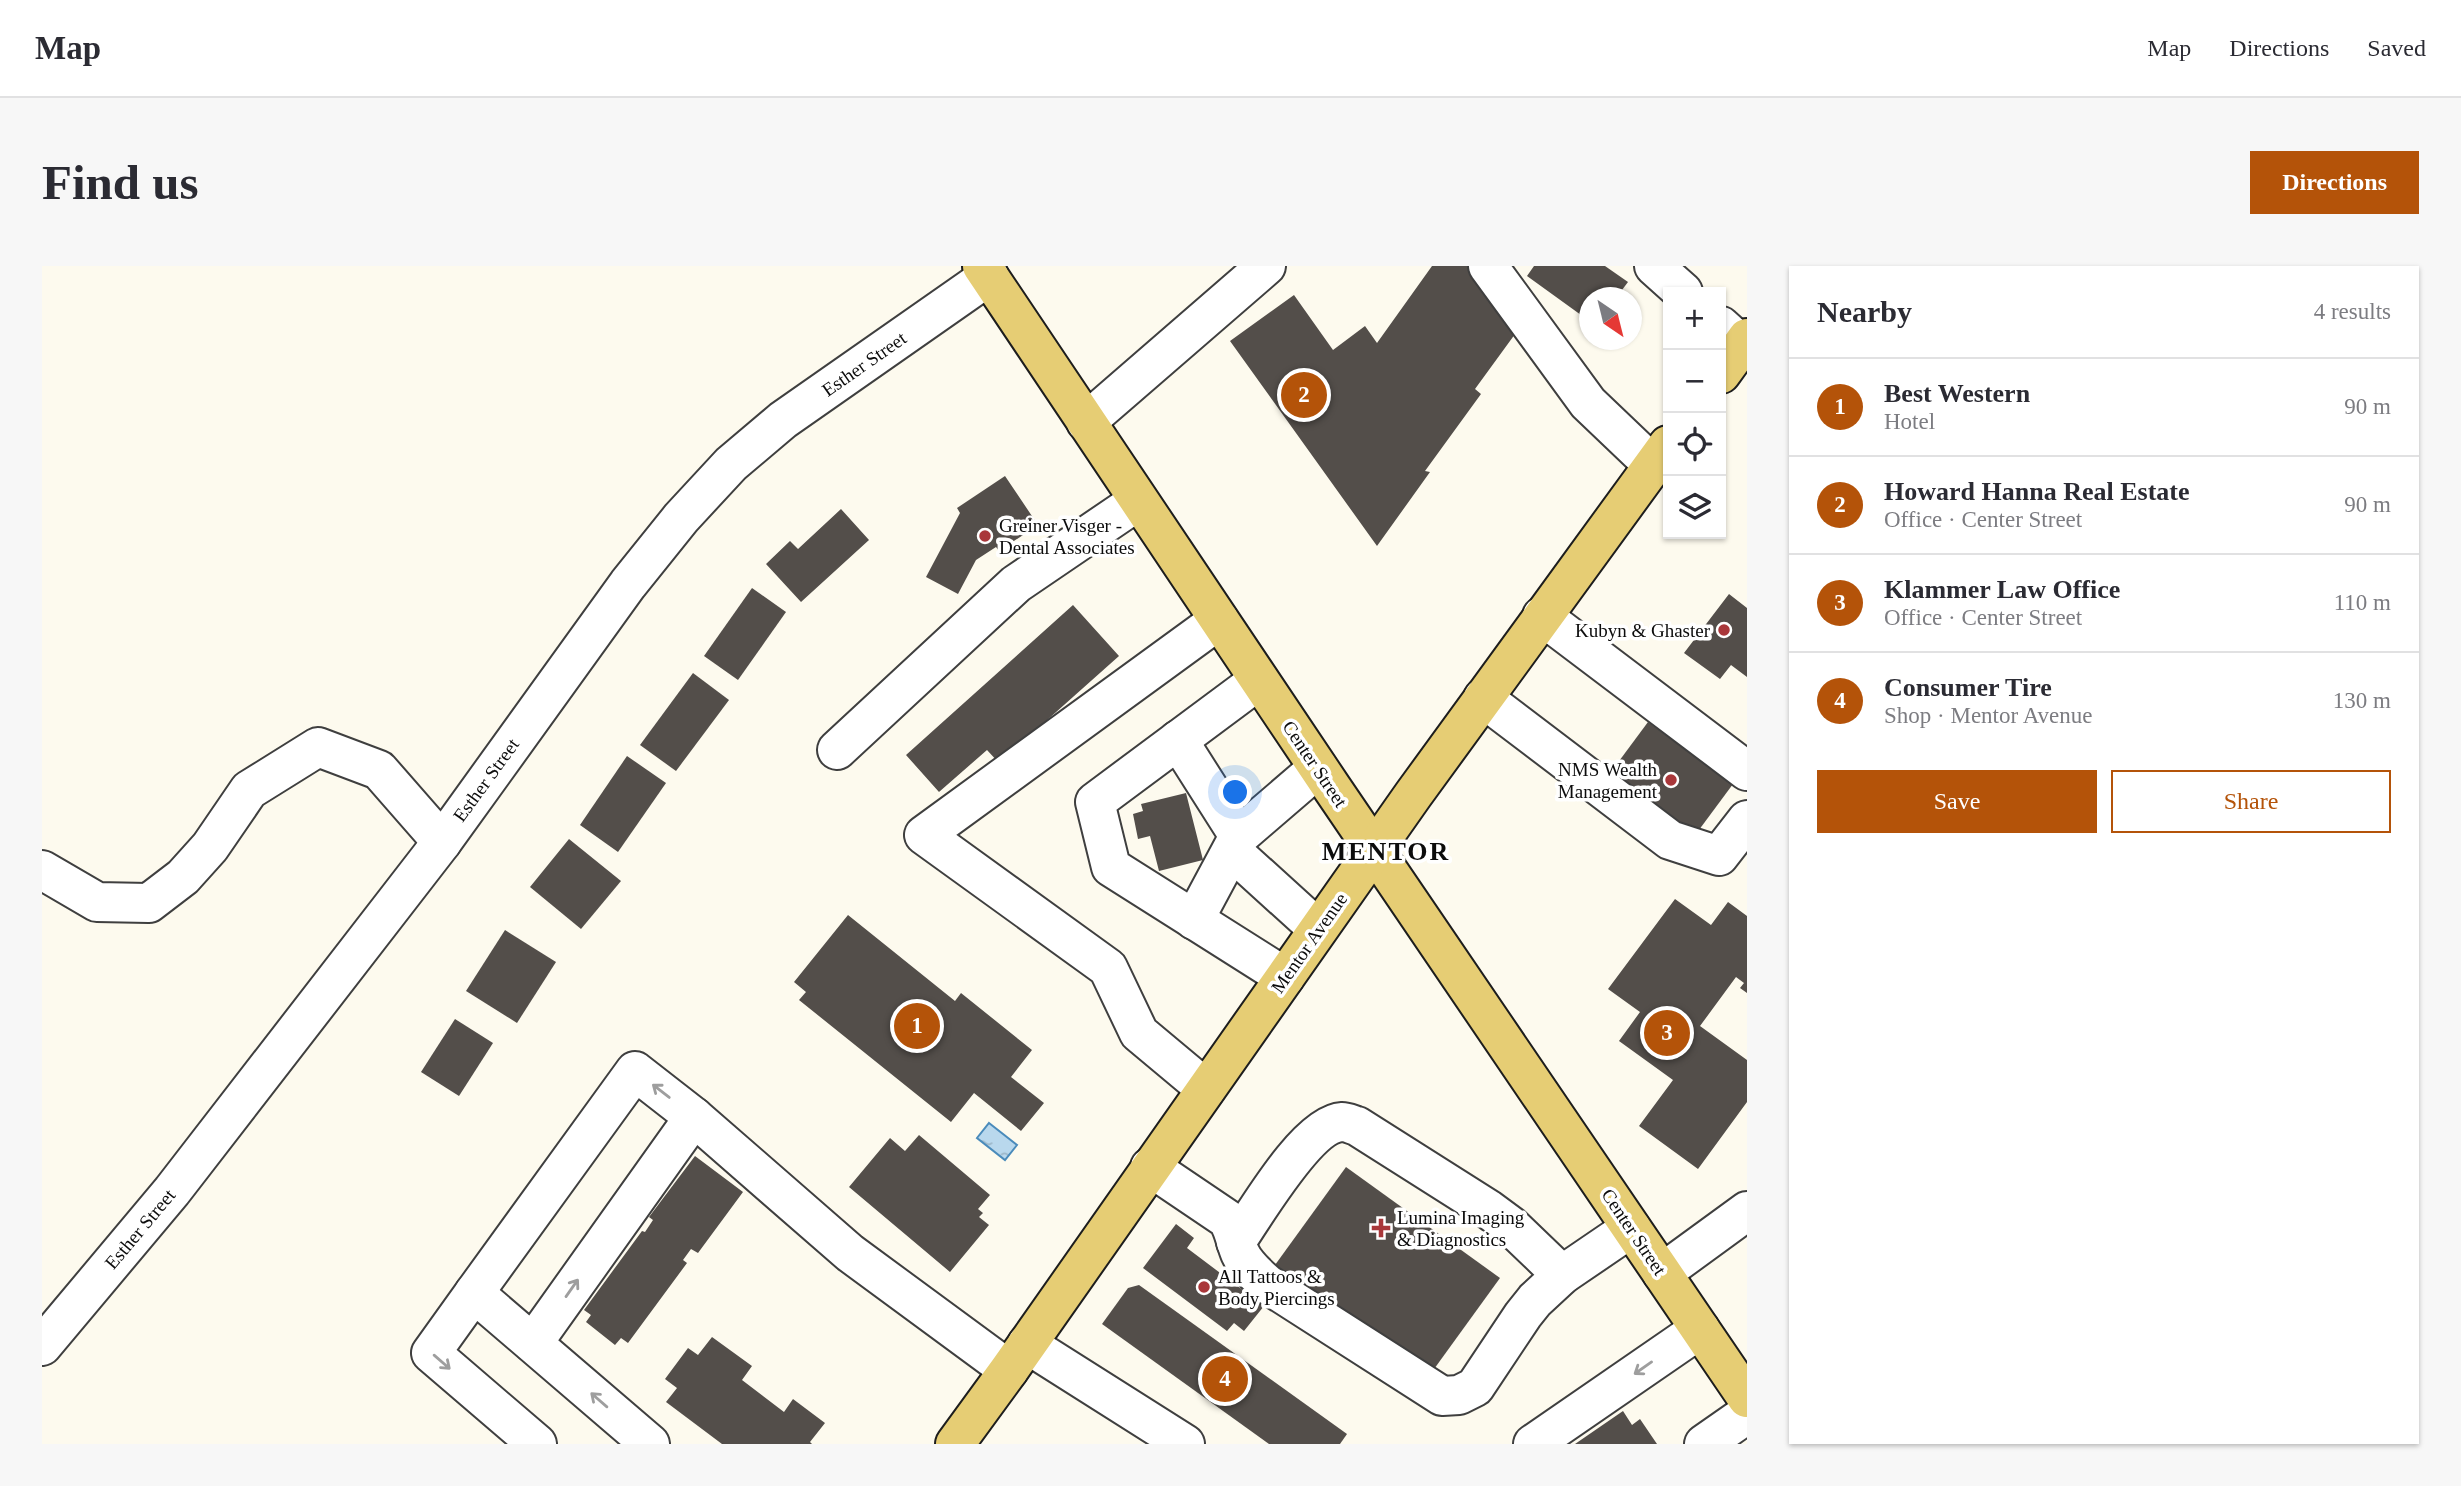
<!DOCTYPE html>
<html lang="en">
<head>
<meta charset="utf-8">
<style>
	body { margin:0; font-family:Georgia,serif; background:#f7f7f7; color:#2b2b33 }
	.controls { position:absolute; right:21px; top:21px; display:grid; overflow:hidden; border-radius:0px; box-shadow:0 2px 5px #0004 }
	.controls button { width:63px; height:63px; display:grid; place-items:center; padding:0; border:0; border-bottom:2px solid #e1e1e2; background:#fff; color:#2b2b33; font:35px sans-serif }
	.compass { position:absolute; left:1537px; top:21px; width:63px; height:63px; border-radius:50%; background:#fff; box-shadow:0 2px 5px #0004; rotate:145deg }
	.you { position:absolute; left:1194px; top:527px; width:24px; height:24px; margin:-18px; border:5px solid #fff; border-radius:50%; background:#1a73e8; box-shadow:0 0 0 10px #1a73e833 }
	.badge { display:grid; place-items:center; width:46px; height:46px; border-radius:50%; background:#b45309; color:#fff; font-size:23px; font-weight:700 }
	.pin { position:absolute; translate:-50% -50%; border:4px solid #fff; box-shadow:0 2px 7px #0006 }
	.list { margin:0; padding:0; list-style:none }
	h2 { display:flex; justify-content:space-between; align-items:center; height:91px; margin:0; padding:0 28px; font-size:30px }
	h2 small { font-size:23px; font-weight:400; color:#7c7c81 }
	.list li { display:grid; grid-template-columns:46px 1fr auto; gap:21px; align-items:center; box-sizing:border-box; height:98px; padding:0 28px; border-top:2px solid #e1e1e2 }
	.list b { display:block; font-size:26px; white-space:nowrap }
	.list p { margin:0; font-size:23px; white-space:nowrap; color:#7c7c81 }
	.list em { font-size:23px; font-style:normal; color:#7c7c81 }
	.actions { display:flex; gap:14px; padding:21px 28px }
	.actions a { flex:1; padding:16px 0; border:2px solid #b45309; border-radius:0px; text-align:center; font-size:24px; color:#b45309 }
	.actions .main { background:#b45309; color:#fff }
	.icon { flex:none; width:38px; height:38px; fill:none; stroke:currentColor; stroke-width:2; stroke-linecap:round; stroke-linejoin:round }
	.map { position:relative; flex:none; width:1705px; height:1178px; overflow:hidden; border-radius:0px }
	header { display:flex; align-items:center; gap:42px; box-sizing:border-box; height:98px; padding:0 35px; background:#fff; border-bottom:2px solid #e1e1e2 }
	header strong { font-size:33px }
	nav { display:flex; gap:38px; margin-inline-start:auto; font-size:24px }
	.intro { display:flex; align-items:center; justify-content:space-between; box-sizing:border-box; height:168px; padding:0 42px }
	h1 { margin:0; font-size:49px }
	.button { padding:18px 32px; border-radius:0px; background:#b45309; color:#fff; font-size:24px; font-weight:700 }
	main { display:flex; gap:42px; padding:0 42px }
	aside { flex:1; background:#fff; border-radius:0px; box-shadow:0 2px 5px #0004 }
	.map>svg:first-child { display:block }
	.water { fill:url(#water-ripples); stroke:#4a8bbb; stroke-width:2 }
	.building { fill:#534e4a }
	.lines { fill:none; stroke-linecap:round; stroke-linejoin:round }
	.minor-casing { stroke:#3f3f3f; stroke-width:42 }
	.major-casing { stroke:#1d1d1d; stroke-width:42 }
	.minor { stroke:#fff; stroke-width:38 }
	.major { stroke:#e6cd74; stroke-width:38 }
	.oneway { stroke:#9e9e9e }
	.poi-dot { fill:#a9373a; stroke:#fff; stroke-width:2.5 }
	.labels { text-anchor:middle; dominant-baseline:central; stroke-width:7; stroke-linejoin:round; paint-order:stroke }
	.street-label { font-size:19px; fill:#0c0c0c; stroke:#fff }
	.poi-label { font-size:19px; fill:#0c0c0c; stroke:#fff; text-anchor:start }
	.district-label { font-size:26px; font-weight:bold; letter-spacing:2px; fill:#0c0c0c; stroke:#fff }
</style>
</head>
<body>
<header>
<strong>Map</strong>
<nav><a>Map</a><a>Directions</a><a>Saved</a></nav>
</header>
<div class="intro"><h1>Find us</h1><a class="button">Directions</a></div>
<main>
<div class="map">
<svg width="1705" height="1178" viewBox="0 0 1705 1178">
	<defs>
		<pattern id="water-ripples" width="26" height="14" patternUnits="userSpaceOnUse" patternTransform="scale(1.75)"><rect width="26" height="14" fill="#b9d8ed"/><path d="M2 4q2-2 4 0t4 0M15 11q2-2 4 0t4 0" fill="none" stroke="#9eb8ca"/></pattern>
	</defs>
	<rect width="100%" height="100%" fill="#fdfaee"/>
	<polygon class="water" points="947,857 975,879 963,894 935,872"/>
	<g class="building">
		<polygon points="1390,0 1429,0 1476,64 1433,123 1439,128 1383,205 1388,206 1335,280 1188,75 1252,29 1291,84 1323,60 1335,77"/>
		<polygon points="1492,0 1563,0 1586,16 1574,32 1548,32 1548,37 1539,49 1485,10"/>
		<polygon points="963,210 996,259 957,285 954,281 934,294 916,328 884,311 918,247 915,242"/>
		<polygon points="799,243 827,274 759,336 724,298 748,275 756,283"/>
		<polygon points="710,322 744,346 696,414 662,390"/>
		<polygon points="1687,328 1705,342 1705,411 1689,399 1678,413 1642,387"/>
		<polygon points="1031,339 1077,390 957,497 945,484 897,526 864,489"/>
		<polygon points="651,407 687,434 634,505 598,479"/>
		<polygon points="1606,456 1691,518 1651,572 1566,510"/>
		<polygon points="585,490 624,517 576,586 538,559"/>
		<polygon points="1144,527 1161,594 1117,605 1108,570 1096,573 1091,548 1101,545 1099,538"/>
		<polygon points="527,573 579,615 539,663 488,621"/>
		<polygon points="1633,633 1669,659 1686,636 1705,650 1705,727 1698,722 1702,717 1694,711 1658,760 1705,794 1705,836 1656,903 1597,860 1631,814 1577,775 1598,746 1566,723"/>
		<polygon points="806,649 913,735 919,727 990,784 969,811 1002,837 979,865 932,827 909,856 757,734 764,726 752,716"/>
		<polygon points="463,664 514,696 475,757 424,725"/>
		<polygon points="413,753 451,777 417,830 379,806"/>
		<polygon points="877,869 948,929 936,943 941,947 937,951 947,959 908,1006 807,921 848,872 863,885"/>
		<polygon points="653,890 701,926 656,987 649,983 641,994 645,997 586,1077 579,1072 573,1079 544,1056 549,1049 542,1044 600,965 603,966 611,954 607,951"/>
		<polygon points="1304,901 1458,1012 1387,1110 1233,999"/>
		<polygon points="1134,958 1152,972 1145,982 1222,1040 1202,1065 1192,1057 1185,1065 1101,1002"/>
		<polygon points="1097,1019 1305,1168 1298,1178 1227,1178 1060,1058 1086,1022"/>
		<polygon points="670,1071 710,1100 700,1114 742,1146 751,1133 783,1157 768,1176 770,1178 680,1178 624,1136 635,1122 623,1113 646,1082 656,1089"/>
		<polygon points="1581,1145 1590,1159 1598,1153 1615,1178 1533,1178"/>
	</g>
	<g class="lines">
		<defs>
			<g id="minor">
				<polyline points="1446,0 1546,137 1611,199"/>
				<polyline points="1612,0 1641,26"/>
				<polyline points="1679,60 1700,79"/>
				<polyline points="1044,156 1224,0"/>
				<polyline points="1500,350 1705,505"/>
				<polyline points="1217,414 1053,536 1069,601 1243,711"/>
				<polyline points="1441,432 1628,574 1677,590 1705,554"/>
				<polyline points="1136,474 1197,570 1152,654"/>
				<polyline points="795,484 974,318 1096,235"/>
				<polyline points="1197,570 1276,502"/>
				<polyline points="1190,585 1276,663"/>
				<polyline points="0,604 55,636 107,637 141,611 168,581 207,524 276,481 337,504 400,576"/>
				<polyline points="1164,823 1097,767 1066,702 882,569 1177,354"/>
				<polyline points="652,851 808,987 967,1104"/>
				<path d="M1108,901L1185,953C1192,963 1193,975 1198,987C1204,1000 1215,1009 1225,1018L1400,1130L1417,1129L1433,1121L1481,1049L1493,1034L1520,1009L1589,962"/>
				<path d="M1194,976C1214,947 1265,858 1300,856C1305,856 1311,859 1315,860L1446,943L1469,960L1520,1009"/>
				<polyline points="1620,1007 1705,945"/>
				<polyline points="432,1027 593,805 652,851 491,1077"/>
				<polyline points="985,1078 1143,1178"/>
				<polyline points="0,1080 130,925 400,576 586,318 639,252 689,198 741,154 947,10"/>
				<polyline points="495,1178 389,1087 432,1027 608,1178"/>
				<polyline points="1491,1178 1658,1063"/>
				<polyline points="1662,1178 1705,1148"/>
			</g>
			<g id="major">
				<polyline points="940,0 1290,522 1705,1132"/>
				<polyline points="1679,108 1705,72"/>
				<polyline points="913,1178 967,1104 1371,529 1626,179"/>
			</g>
		</defs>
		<use href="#minor" class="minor-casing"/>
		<use href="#major" class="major-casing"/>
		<use href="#minor" class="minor"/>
		<use href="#major" class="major"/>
	</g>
	<defs><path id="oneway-shaft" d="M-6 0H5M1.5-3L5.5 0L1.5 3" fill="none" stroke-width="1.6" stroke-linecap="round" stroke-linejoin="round" transform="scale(1.75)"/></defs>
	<g class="oneway">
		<use href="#oneway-shaft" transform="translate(619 825) rotate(-142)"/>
		<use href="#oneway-shaft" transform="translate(530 1022) rotate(-55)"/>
		<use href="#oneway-shaft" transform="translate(400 1096) rotate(41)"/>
		<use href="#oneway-shaft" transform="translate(1601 1102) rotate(145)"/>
		<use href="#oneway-shaft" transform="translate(557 1134) rotate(-139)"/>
	</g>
	<g class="poi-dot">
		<circle cx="943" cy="270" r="7"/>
		<circle cx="1682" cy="364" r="7"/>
		<circle cx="1629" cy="514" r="7"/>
		<path d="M1335.5 951.5h7v7h7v7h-7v7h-7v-7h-7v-7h7z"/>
		<circle cx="1162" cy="1021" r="7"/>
	</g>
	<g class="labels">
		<g class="street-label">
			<text transform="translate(822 98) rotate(-35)">Esther Street</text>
			<text transform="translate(1273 498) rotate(56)">Center Street</text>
			<text transform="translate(444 514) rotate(-54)">Esther Street</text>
			<text transform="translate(1267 677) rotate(-55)">Mentor Avenue</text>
			<text transform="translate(98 963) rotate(-50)">Esther Street</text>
			<text transform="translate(1592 966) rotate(56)">Center Street</text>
		</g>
		<g class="poi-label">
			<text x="957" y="259">Greiner Visger -<tspan x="957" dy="22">Dental Associates</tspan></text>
			<text x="1668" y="364" text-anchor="end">Kubyn &amp; Ghaster</text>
			<text x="1615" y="503" text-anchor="end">NMS Wealth<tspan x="1615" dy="22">Management</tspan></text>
			<text x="1355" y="951">Lumina Imaging<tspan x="1355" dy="22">&amp; Diagnostics</tspan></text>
			<text x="1176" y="1010">All Tattoos &amp;<tspan x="1176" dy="22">Body Piercings</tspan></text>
		</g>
		<g class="district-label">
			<text x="1344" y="585">MENTOR</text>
		</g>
	</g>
</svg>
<div class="controls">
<button>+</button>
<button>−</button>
<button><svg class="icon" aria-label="locate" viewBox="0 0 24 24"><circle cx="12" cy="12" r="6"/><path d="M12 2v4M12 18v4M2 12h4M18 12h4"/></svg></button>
<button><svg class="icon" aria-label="layers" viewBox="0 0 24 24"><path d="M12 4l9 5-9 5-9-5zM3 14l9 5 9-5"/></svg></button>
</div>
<svg class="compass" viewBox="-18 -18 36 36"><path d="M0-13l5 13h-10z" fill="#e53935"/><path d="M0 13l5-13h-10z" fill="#7c7c81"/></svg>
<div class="you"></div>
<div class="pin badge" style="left:875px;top:760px">1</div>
<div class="pin badge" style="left:1262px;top:129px">2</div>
<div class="pin badge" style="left:1625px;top:767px">3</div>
<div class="pin badge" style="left:1183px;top:1113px">4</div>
</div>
<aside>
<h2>Nearby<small>4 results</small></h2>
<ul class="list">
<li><span class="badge">1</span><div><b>Best Western</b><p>Hotel</p></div><em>90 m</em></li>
<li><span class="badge">2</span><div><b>Howard Hanna Real Estate</b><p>Office · Center Street</p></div><em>90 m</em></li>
<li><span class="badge">3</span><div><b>Klammer Law Office</b><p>Office · Center Street</p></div><em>110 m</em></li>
<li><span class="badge">4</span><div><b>Consumer Tire</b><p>Shop · Mentor Avenue</p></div><em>130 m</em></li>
</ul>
<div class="actions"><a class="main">Save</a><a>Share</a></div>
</aside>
</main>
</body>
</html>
